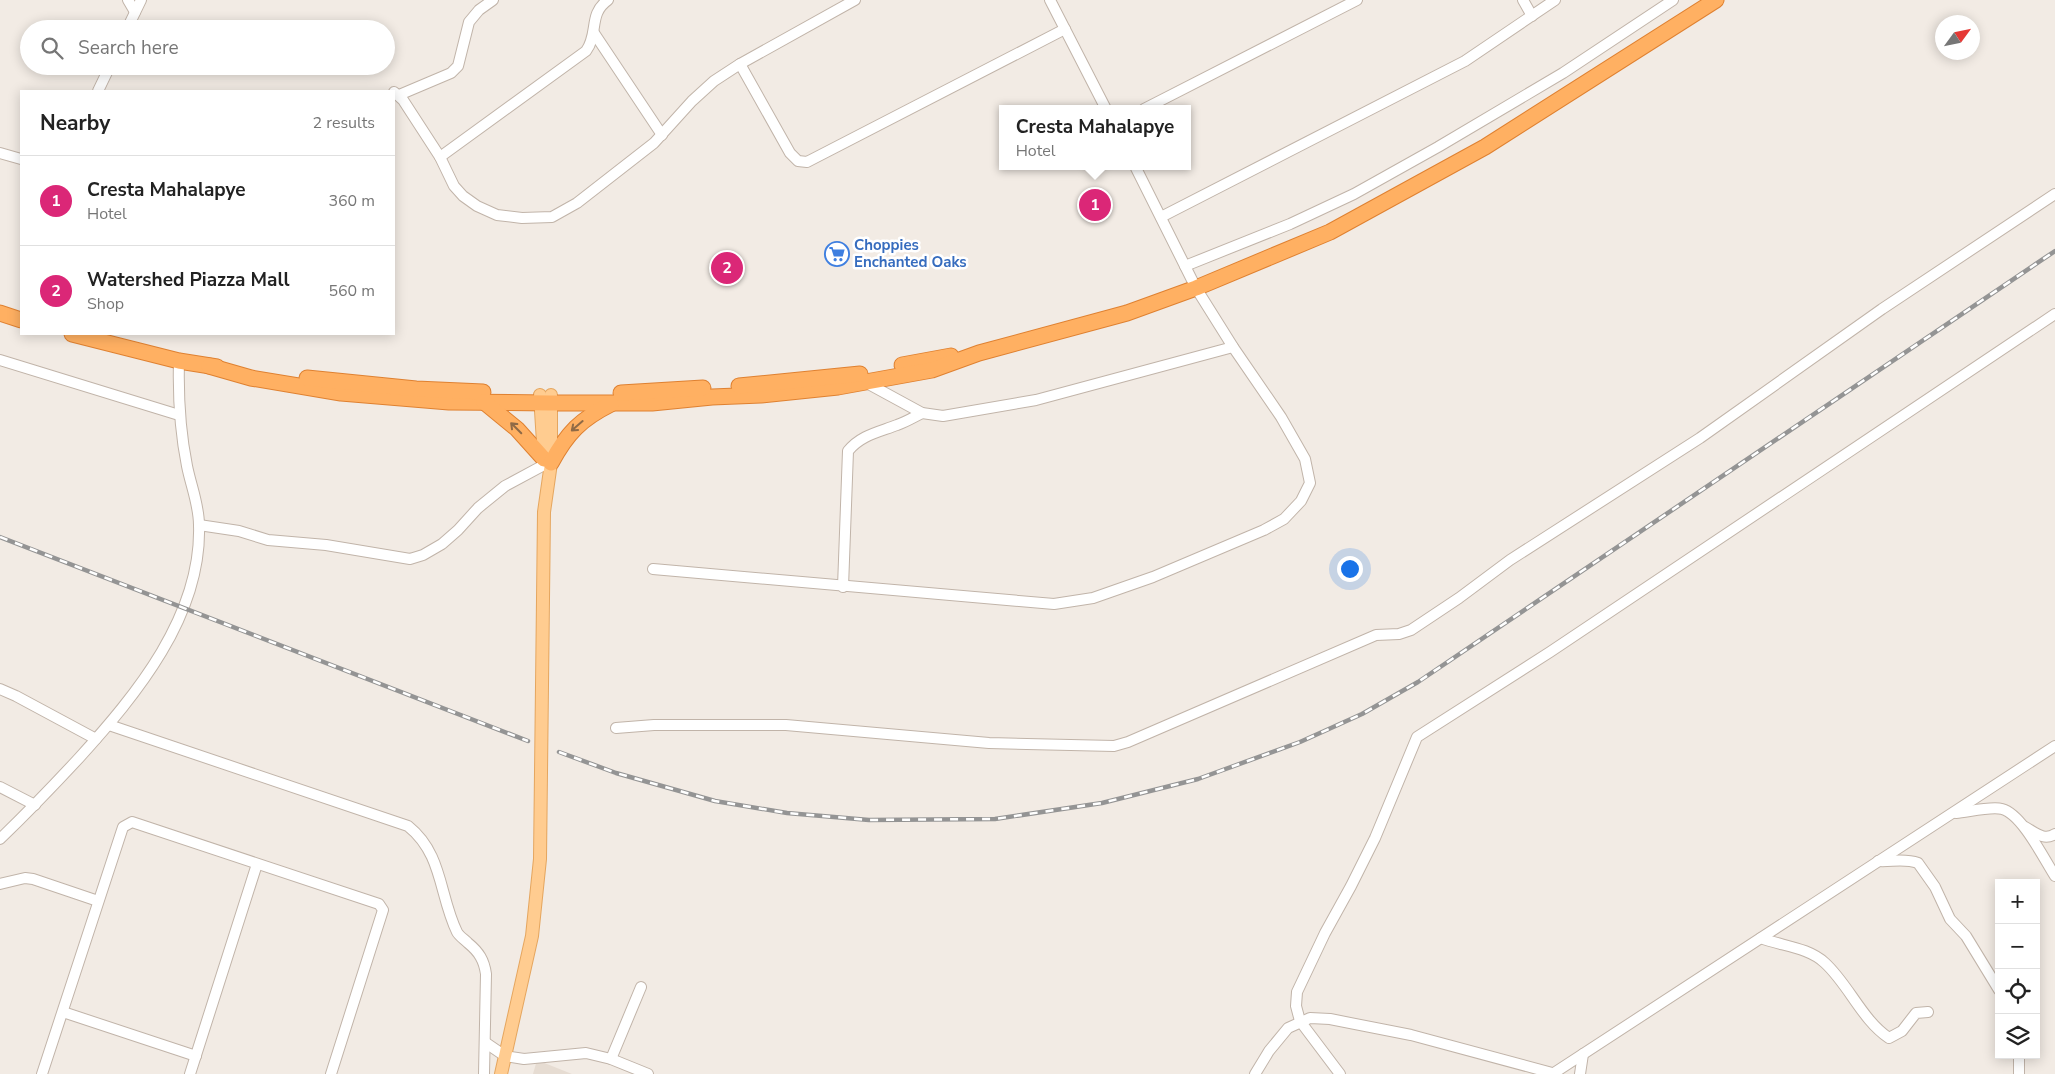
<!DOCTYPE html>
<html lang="en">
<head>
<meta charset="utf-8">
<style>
	body { margin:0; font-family:"Nunito Sans",sans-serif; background:#f2f2f2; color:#222 }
	.controls { position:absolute; right:15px; bottom:15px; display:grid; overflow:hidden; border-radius:0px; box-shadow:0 2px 12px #0003 }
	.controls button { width:45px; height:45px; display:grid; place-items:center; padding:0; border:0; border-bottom:1px solid #e0e0e0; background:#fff; color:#222; font:25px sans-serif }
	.compass { position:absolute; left:1935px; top:15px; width:45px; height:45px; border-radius:50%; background:#fff; box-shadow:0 2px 12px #0003; rotate:57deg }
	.you { position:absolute; left:1349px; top:568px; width:18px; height:18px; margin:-12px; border:4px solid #fff; border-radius:50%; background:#1a73e8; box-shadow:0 0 0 8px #1a73e833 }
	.badge { display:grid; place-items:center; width:32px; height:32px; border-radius:50%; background:#db2777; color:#fff; font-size:16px; font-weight:700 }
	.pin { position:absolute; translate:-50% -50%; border:2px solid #fff; box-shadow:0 1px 5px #0006 }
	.popup { position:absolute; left:999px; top:105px; width:192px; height:65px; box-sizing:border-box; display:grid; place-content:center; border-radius:0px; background:#fff; filter:drop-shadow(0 1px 4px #0005); font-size:16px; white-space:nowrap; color:#767676 }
	.popup b { font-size:19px; color:#222 }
	.popup::after { content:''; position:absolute; left:50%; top:100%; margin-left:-10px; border:10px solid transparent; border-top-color:#fff }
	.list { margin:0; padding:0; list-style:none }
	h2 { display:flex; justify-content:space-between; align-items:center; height:65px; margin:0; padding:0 20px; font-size:21px }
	h2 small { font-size:16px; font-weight:400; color:#767676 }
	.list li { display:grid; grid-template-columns:32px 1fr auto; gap:15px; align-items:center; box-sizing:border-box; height:90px; padding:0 20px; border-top:1px solid #e0e0e0 }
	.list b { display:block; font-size:19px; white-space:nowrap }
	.list p { margin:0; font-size:16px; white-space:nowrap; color:#767676 }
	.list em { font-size:16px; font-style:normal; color:#767676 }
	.icon { flex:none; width:28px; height:28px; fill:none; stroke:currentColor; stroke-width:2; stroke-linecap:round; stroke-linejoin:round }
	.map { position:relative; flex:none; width:2055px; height:1074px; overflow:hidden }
	.search { position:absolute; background:#fff; box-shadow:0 2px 12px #0003; left:20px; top:20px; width:375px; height:55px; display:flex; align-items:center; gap:12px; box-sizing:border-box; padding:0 18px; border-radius:28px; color:#767676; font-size:19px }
	.panel { position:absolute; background:#fff; box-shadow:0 2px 12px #0003; left:20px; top:90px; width:375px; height:245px; border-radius:0px }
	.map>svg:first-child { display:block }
	.residential { fill:#e6dcd2 }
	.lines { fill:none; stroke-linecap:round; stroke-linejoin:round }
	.minor-casing { stroke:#c1b4a9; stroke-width:12 }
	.major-casing { stroke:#e5a65f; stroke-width:14 }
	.highway-casing { stroke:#df8131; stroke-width:17 }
	.minor { stroke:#fff; stroke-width:10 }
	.major { stroke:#ffcc90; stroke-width:12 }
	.highway { stroke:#ffb062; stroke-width:15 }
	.rail-casing { stroke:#949494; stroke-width:4.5 }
	.rail { stroke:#fff; stroke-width:2.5; stroke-dasharray:8; stroke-linecap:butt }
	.oneway { stroke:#8f6a46 }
	.labels { text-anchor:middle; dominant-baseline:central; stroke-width:5; stroke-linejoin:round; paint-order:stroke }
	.shop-label { font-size:15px; font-weight:bold; fill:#366cbe; stroke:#fff; text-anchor:start }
</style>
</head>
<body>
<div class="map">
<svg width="2055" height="1074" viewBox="0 0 2055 1074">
	<rect width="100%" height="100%" fill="#f2ebe4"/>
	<polygon class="residential" points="537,1060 572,1074 533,1074"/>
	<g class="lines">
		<defs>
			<g id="minor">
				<polyline points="128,0 135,12"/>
				<polyline points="1050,0 1106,109"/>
				<polyline points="1523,0 1532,16"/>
				<polyline points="127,29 141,0"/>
				<polyline points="594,33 662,135"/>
				<polyline points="740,64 790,153 798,161 807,162 1065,29"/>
				<polyline points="98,91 110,66"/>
				<polyline points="394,92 403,100 440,157 454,186 463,196 477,206 497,215 522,218 552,217 577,203 654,143 692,101 714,81 740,64 855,0"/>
				<polyline points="399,95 451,73 458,66 469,22 479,10 493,0"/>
				<polyline points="1144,109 1357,0"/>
				<polyline points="0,153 21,159"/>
				<path d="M440,157L586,51C599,33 588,14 608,0"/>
				<polyline points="1161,217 1465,61 1555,0"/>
				<polyline points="1185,266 1290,224 1354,194 1438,147 1563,73 1673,0"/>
				<polyline points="0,360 179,415"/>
				<polyline points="865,382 922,413 943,416 1036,400 1233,347"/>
				<polyline points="199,525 239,531 268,540 326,545 410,559 423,555 442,544 458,530 478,508 505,486 544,465"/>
				<polyline points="653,569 1054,604 1093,598 1153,577 1264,530 1284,519 1301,501 1310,483 1305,459 1281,417 1233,347 1196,288 1135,166"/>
				<path d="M843,587L848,451C861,435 879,432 897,425C906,422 914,417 922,413"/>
				<polyline points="0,689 16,696 96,739"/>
				<path d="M109,725L408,826C443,854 439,895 457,932C459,936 464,939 468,943C479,952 484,960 486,974L484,1074"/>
				<polyline points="616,728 654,725 786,725 989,743 1114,746 1128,742 1376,635 1399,634 1411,630 1459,598 1510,560 1700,438 1882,309 2055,194"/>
				<polyline points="0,787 35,805"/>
				<path d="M1956,813C1968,812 1991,806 2002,809C2022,814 2044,859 2055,876"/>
				<path d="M2025,827C2036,833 2044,841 2055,834"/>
				<path d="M0,839C27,813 53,786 79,758C136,695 202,616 199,525C199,505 191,486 187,466C180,431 178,397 179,361"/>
				<path d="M1878,861C1892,862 1904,858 1918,863L1935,887L1950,919L1966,936L1999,990"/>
				<polyline points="0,884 25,878 33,879 98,901"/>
				<path d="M1761,938C1781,946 1808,947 1825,963C1849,985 1862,1020 1889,1038L1902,1031L1916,1013L1928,1012"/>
				<polyline points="63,1012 196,1056"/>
				<polyline points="486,1043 505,1056 524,1059 586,1053 611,1059 648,1074"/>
				<polyline points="2019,1055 2019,1074"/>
				<polyline points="611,1059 641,987"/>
				<polyline points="1554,1073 2055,746"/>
				<polyline points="42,1074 123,827 132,822 379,904 383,910 331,1074"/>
				<polyline points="190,1074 257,864"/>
				<polyline points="1255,1074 1269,1051 1288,1028 1310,1018 1330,1019 1411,1035 1556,1074"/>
				<polyline points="1340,1074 1300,1021 1296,1006 1297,992 1325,933 1351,886 1375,838 1417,737 1550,652 2055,314"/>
				<polyline points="1580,1074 1583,1054"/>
			</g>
			<g id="major">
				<polyline points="540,395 544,458"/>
				<polyline points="501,1074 532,936 540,859 544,512 551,463 551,395"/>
			</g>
			<g id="highway">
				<polyline points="0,313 21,320"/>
				<polyline points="72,334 179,361 217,367"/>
				<polyline points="902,365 951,356"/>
				<polyline points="209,366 251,378 341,393 449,402 551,403 652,403 712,397 761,395 838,387 932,370 979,353 1127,313 1196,288 1330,232 1485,147 1716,0"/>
				<polyline points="307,378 416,389 483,392"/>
				<polyline points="739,386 860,374"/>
				<polyline points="621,393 703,388"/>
				<polyline points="484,402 517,429 544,459"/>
				<path d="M551,463C567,433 581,419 611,404"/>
			</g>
		</defs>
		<use href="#minor" class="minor-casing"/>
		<use href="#major" class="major-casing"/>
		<use href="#highway" class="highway-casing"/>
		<use href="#minor" class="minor"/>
		<use href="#major" class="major"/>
		<use href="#highway" class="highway"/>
		<defs>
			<g id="rail">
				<polyline points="0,537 528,741"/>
				<polyline points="559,752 616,773 715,801 787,813 869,820 995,819 1102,803 1198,779 1300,742 1362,714 1418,682 2055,251"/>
			</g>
		</defs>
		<use href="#rail" class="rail-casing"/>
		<use href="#rail" class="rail"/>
	</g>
	<defs><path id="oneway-shaft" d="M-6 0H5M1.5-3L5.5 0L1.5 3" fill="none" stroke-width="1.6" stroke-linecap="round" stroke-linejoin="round" transform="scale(1.25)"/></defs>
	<g class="oneway">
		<use href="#oneway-shaft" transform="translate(577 426) rotate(139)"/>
		<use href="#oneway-shaft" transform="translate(516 428) rotate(-135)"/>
	</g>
	<defs>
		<symbol id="supermarket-ring" viewBox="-11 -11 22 22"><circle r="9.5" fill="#fff" stroke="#3f7fe0" stroke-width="1.5"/><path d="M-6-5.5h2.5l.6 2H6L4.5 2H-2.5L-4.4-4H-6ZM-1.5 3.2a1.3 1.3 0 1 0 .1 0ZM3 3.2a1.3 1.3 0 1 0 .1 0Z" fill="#3f7fe0"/></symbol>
	</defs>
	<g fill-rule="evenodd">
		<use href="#supermarket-ring" x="823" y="240" width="28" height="28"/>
	</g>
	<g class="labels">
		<g class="shop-label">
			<text x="854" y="245">Choppies<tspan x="854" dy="17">Enchanted Oaks</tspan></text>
		</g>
	</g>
</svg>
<div class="controls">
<button>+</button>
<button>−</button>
<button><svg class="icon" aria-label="locate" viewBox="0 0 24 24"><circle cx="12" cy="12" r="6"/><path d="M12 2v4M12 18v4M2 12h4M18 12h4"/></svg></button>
<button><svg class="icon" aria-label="layers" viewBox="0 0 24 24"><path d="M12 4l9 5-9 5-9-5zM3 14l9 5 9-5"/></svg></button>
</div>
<svg class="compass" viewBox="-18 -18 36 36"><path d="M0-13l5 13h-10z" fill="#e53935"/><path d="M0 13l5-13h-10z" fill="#767676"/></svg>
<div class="you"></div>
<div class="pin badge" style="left:1095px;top:205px">1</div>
<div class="popup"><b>Cresta Mahalapye</b>Hotel</div>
<div class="pin badge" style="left:727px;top:268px">2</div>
<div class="search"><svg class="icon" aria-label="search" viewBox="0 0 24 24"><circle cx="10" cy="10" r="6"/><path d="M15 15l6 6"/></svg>Search here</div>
<section class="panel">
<h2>Nearby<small>2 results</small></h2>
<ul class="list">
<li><span class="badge">1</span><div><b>Cresta Mahalapye</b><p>Hotel</p></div><em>360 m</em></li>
<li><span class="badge">2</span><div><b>Watershed Piazza Mall</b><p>Shop</p></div><em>560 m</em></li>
</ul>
</section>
</div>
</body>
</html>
